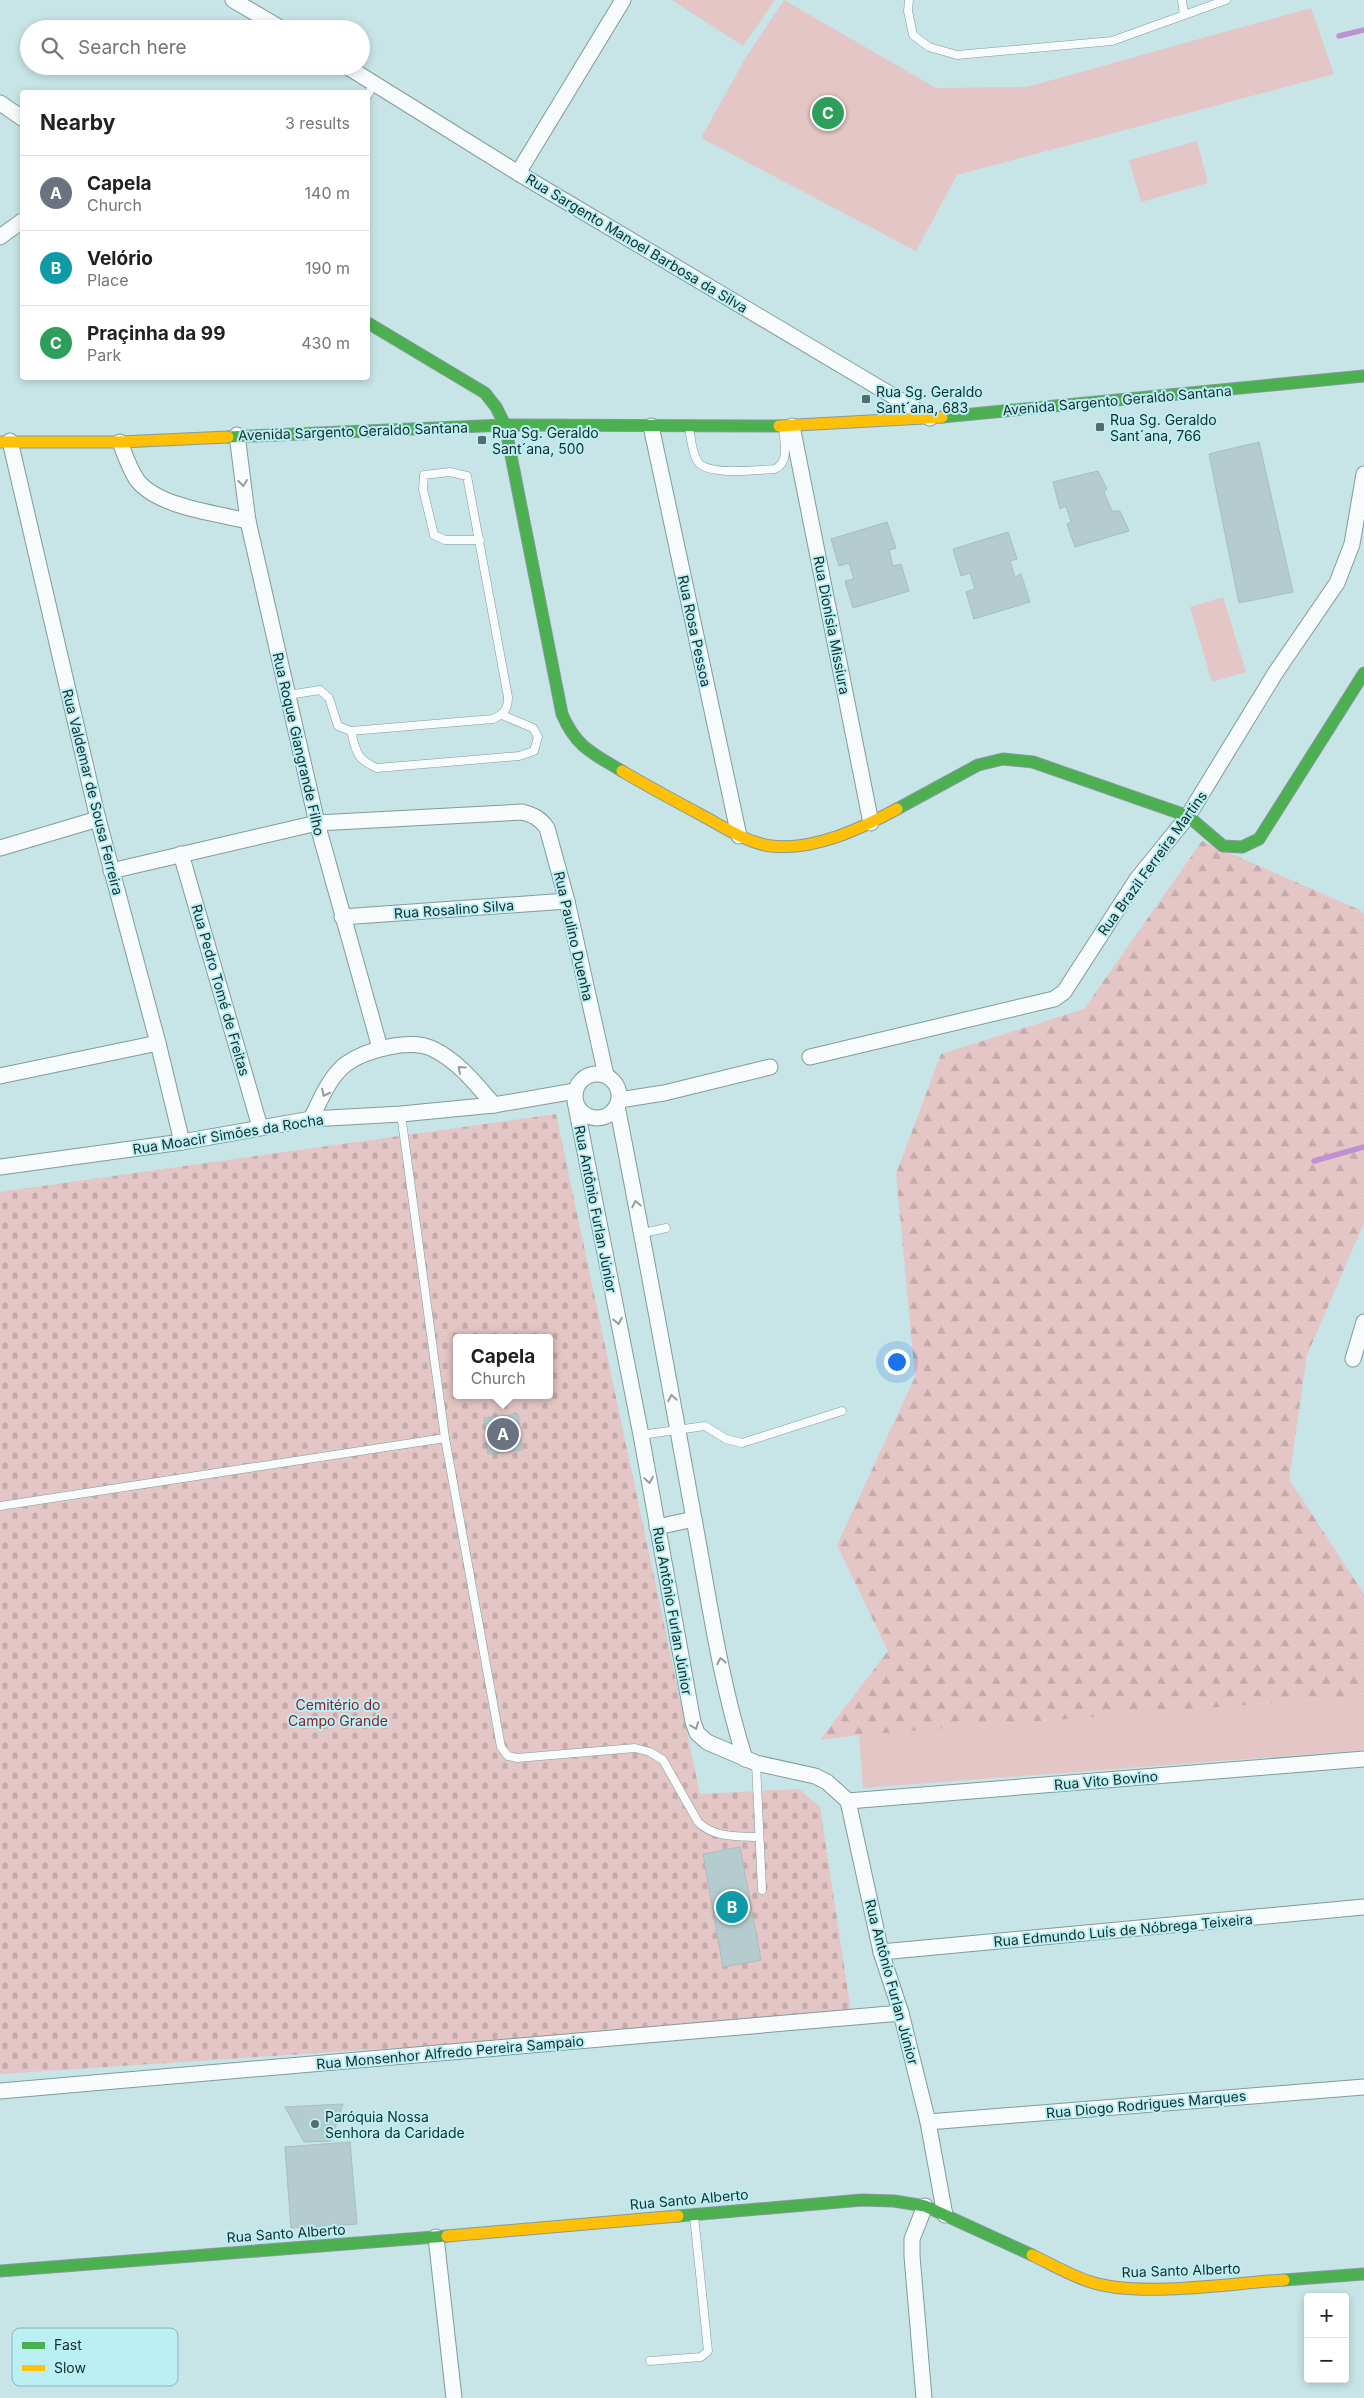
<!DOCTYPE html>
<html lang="en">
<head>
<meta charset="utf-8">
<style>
	body { margin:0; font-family:Inter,sans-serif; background:#f6f6f6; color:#202124 }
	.controls { position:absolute; right:15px; bottom:15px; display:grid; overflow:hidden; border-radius:5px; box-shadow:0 2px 8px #0003 }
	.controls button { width:45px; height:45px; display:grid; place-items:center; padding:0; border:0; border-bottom:1px solid #e0e0e0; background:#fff; color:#202124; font:25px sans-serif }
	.you { position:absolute; left:896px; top:1361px; width:18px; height:18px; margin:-12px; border:4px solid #fff; border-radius:50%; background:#1a73e8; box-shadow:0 0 0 8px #1a73e833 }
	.badge { display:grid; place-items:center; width:32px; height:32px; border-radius:50%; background:#546c6d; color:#fff; font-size:16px; font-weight:700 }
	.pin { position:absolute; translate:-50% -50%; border:2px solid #fff; box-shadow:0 1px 5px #0006 }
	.popup { position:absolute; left:453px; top:1334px; width:100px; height:65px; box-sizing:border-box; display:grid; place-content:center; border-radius:5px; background:#fff; filter:drop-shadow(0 1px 4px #0005); font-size:16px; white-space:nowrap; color:#757577 }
	.popup b { font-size:19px; color:#202124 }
	.popup::after { content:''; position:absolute; left:50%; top:100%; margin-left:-10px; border:10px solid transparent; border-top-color:#fff }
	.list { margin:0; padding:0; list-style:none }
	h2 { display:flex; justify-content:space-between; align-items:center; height:65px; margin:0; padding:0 20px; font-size:21px }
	h2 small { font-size:16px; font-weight:400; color:#757577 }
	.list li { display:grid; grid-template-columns:32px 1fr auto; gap:15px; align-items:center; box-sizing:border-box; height:75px; padding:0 20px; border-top:1px solid #e0e0e0 }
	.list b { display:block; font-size:19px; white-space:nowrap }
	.list p { margin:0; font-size:16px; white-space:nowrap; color:#757577 }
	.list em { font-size:16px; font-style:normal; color:#757577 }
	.icon { flex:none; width:28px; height:28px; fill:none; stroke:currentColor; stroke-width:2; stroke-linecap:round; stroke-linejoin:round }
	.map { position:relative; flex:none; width:1364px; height:2398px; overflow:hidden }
	.search { position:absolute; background:#fff; box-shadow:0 2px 8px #0003; left:20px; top:20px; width:350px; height:55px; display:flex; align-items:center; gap:12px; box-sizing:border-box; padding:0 18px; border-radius:28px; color:#757577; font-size:19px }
	.panel { position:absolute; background:#fff; box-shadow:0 2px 8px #0003; left:20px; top:90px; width:350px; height:290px; border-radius:5px }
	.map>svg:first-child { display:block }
	.green { fill:#e5c6c6 }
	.forest { fill:url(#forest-firs) }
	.cemetery { fill:url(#cemetery-stones); fill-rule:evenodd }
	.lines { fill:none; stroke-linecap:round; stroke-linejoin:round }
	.stream { stroke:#bf91d2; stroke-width:5.5 }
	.building { fill:#b5ccce; stroke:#a7bebf }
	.lane-casing { stroke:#839a9b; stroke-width:9 }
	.street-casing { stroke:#839a9b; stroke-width:17 }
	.fast-casing { stroke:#839a9b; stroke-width:13 }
	.slow-casing { stroke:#839a9b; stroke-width:13 }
	.lane { stroke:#f7fbfb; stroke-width:8 }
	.street { stroke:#f7fbfb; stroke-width:15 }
	.fast { stroke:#4caf50; stroke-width:11 }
	.slow { stroke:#ffc107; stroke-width:11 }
	.oneway { stroke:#929d9e }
	.poi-dot { fill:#546c6d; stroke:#baeff3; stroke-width:2 }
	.labels { text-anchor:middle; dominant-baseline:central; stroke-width:4; stroke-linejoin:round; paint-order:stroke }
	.street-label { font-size:14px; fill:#162b2c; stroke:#baeff3 }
	.poi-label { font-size:14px; fill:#162b2c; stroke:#baeff3; text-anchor:start }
	.park-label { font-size:14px; fill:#901e29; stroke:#baeff3 }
	.key { fill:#baeff3; stroke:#89b4b7; stroke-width:1 }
	.key-label { font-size:14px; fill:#162b2c }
</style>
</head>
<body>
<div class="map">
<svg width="1364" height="2398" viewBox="0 0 1364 2398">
	<defs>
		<pattern id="forest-firs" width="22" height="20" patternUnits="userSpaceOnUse" patternTransform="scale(1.25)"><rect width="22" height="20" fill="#e5c6c6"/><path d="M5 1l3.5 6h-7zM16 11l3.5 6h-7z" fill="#c4aaaa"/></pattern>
		<pattern id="cemetery-stones" width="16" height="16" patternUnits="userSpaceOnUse" patternTransform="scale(1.25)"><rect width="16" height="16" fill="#e5c6c6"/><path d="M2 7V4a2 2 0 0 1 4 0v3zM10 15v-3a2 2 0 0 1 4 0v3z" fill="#c4aaaa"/></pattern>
	</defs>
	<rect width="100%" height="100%" fill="#c7e4e6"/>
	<g class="green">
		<polygon points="672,0 775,0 743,46"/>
		<polygon points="784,0 936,88 1027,87 1311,8 1334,74 957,175 916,251 701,138 746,57"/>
		<polygon points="1197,141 1208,183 1141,202 1129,160"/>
		<polygon points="1223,597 1246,672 1212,682 1190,607"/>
		<polygon points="1364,1696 1364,1750 863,1788 859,1735"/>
	</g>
	<polygon class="forest" points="1202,841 1360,910 1364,914 1364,1223 1307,1355 1289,1479 1364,1594 1364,1696 859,1735 820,1740 888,1651 837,1545 915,1377 896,1174 941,1054 1084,1009"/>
	<path class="cemetery" d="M556,1114L700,1794L799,1789L820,1807L852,2018L0,2074V1192ZM457,1338H549V1395H457Z"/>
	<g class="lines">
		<g class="stream">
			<polyline points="1339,36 1364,30"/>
			<polyline points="1314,1161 1364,1147"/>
		</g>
	</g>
	<g class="building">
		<polygon points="1259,442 1293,592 1239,603 1209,454"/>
		<polygon points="1098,471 1107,489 1104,492 1112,511 1120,511 1129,531 1075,547 1067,524 1071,522 1066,506 1060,509 1053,482"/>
		<polygon points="887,522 896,548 889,550 893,566 901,564 909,591 853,608 845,581 854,579 849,563 839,566 831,539"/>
		<polygon points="1008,532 1017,559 1010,561 1015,577 1021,574 1030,602 974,619 966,592 975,589 970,573 961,576 953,549"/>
		<polygon points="518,1414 522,1450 488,1454 484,1418"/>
		<polygon points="740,1847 761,1960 723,1967 703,1854"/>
		<polygon points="343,2104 331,2141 304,2142 285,2107"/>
		<polygon points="350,2142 357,2224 291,2228 285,2147"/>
	</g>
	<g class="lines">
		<defs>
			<g id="lane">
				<polyline points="909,0 908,11 913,35 929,47 957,55 1112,41 1226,0"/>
				<polyline points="1182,0 1184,15"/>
				<polyline points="368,95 374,82"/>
				<path d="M689,428C691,438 692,454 698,462C708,476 758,470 775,469C790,462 784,442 783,428"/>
				<path d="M288,695L320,690L329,698L338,726L351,731L493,719C504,714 508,709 508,697L467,476L450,472L424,475L423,489L434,535L445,540H480"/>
				<path d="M351,731C356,751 356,759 377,768L519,756L534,751L538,737L533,728L502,715"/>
				<path d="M401,1114L445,1438L501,1747L508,1756L517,1758L635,1748L650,1752L663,1760L698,1822C714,1838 737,1836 758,1837"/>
				<polyline points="643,1233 666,1228"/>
				<polyline points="641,1435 705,1426 726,1439 742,1443 842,1411"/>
				<polyline points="0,1506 445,1438"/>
				<polyline points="756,1763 762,1890"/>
				<polyline points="650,2361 701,2357 708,2351 694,2216"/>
			</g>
			<g id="street">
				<polyline points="233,0 282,29"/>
				<polyline points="346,66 518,173 930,418"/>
				<polyline points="0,103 22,118"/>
				<polyline points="518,173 623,0"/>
				<polyline points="0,237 22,221"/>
				<polyline points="651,426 739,836"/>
				<polyline points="792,426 871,823"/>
				<polyline points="237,435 248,521 317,823 380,1048"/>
				<polyline points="10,441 98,819 158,1043 182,1142"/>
				<path d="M120,442C125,455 129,468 137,480C158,507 215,513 248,521"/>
				<polyline points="0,848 98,819"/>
				<polyline points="181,854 260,1127"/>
				<path d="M111,871L317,823L522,812C533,815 540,818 547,828L567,901L606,1075"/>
				<polyline points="342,917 567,901"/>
				<polyline points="810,1057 1054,999 1064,992 1137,879 1188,816 1276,672 1337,583 1352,544 1364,474"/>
				<circle cx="597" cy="1096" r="22"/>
				<polyline points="0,1076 158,1043"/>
				<polyline points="619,1100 664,1093 770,1067"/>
				<polyline points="575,1101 641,1435 693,1722 697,1733 707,1742 756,1763 815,1776 827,1782 848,1801 881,1952 901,2013 928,2122 945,2215"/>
				<path d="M617,1106C644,1243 669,1381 694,1519C709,1599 720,1681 745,1759"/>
				<path d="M311,1119C320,1101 329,1077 346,1064C365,1050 410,1038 433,1049C458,1061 476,1084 494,1105"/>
				<polyline points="0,1167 182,1142 311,1119 401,1114 494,1105 575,1091"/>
				<polyline points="1353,1359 1364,1322"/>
				<polyline points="657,1527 694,1519"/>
				<polyline points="848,1801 1364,1759"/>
				<polyline points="881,1952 1364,1907"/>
				<polyline points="0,2091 901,2013"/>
				<polyline points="928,2122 1364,2087"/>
				<polyline points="436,2237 454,2398"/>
				<polyline points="924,2398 912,2256 912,2239 925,2206"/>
			</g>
			<g id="fast">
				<path d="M368,323L485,393L496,407L505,425L562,714C576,747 592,753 622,771"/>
				<polyline points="942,417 1364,376"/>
				<polyline points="228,437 505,425 779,426"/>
				<polyline points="897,809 978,765 1003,759 1033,762 1188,816 1223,846 1242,847 1259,839 1364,673"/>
				<polyline points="678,2216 862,2200 894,2201 925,2206 1032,2255"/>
				<polyline points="0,2271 447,2236"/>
				<polyline points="1284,2280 1364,2274"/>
			</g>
			<g id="slow">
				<polyline points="779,426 942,417"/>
				<polyline points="0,442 120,442 228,437"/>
				<path d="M622,771C649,787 677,802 705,817C725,828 748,843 771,846C814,851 860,829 897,809"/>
				<polyline points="447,2236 678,2216"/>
				<path d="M1032,2255C1051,2264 1071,2276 1091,2282C1140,2298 1230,2283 1284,2280"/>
			</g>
		</defs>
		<use href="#lane" class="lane-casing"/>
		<use href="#street" class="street-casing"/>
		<use href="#fast" class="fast-casing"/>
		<use href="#slow" class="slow-casing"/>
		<use href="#lane" class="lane"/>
		<use href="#street" class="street"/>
		<use href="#fast" class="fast"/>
		<use href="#slow" class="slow"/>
	</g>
	<defs><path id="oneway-chevron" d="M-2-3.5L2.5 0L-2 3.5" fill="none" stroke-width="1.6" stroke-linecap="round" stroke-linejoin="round" transform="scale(1.25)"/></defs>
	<g class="oneway">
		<use href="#oneway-chevron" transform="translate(243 483) rotate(83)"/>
		<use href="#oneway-chevron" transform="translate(461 1069) rotate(-138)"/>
		<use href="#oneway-chevron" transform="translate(325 1093) rotate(117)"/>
		<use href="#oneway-chevron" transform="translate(636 1204) rotate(-102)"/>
		<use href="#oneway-chevron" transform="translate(618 1321) rotate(79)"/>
		<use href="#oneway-chevron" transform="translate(672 1398) rotate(-100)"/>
		<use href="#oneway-chevron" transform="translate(649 1480) rotate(80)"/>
		<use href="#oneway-chevron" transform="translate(721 1661) rotate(-101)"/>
		<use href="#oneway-chevron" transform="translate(695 1726) rotate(69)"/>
	</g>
	<g class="poi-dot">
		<rect x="861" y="394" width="10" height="10" rx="2.5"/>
		<rect x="1095" y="422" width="10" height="10" rx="2.5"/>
		<rect x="477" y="435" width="10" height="10" rx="2.5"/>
		<circle cx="315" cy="2124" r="5"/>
	</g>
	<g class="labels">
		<g class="street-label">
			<text transform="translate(637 243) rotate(31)">Rua Sargento Manoel Barbosa da Silva</text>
			<text transform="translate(1117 400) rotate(-5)">Avenida Sargento Geraldo Santana</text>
			<text transform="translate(353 431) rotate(-2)">Avenida Sargento Geraldo Santana</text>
			<text transform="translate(832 625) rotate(79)">Rua Dionísia Missiura</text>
			<text transform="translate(695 631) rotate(78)">Rua Rosa Pessoa</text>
			<text transform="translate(299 744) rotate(77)">Rua Roque Giangrande Filho</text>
			<text transform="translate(93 792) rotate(76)">Rua Valdemar de Sousa Ferreira</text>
			<text transform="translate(1152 863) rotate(-54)">Rua Brazil Ferreira Martins</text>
			<text transform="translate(454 909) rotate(-4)">Rua Rosalino Silva</text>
			<text transform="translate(574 936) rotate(77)">Rua Paulino Duenha</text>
			<text transform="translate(221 990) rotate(74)">Rua Pedro Tomé de Freitas</text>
			<text transform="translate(228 1134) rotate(-9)">Rua Moacir Simões da Rocha</text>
			<text transform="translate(596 1209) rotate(79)">Rua Antônio Furlan Júnior</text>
			<text transform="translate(673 1611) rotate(80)">Rua Antônio Furlan Júnior</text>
			<text transform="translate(1106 1780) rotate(-5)">Rua Vito Bovino</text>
			<text transform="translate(1123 1930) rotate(-5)">Rua Edmundo Luís de Nóbrega Teixeira</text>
			<text transform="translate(892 1982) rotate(75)">Rua Antônio Furlan Júnior</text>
			<text transform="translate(450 2052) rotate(-5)">Rua Monsenhor Alfredo Pereira Sampaio</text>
			<text transform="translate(1146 2104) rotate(-5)">Rua Diogo Rodrigues Marques</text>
			<text transform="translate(689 2199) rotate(-5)">Rua Santo Alberto</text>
			<text transform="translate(286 2233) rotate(-4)">Rua Santo Alberto</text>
			<text transform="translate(1181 2270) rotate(-2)">Rua Santo Alberto</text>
		</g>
		<g class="poi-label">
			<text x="876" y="391">Rua Sg. Geraldo<tspan x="876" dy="16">Sant´ana, 683</tspan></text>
			<text x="1110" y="419">Rua Sg. Geraldo<tspan x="1110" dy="16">Sant´ana, 766</tspan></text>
			<text x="492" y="432">Rua Sg. Geraldo<tspan x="492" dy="16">Sant´ana, 500</tspan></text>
			<text x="325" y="2116">Paróquia Nossa<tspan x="325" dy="16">Senhora da Caridade</tspan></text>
		</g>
		<g class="park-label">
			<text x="338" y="1704">Cemitério do<tspan x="338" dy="16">Campo Grande</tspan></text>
		</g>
	</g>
	<rect x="12" y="2328" width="166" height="58" rx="8" class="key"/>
	<rect x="22" y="2342" width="23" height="7" fill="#4caf50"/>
	<rect x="22" y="2365" width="23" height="6" fill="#ffc107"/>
	<g class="key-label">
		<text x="54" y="2350">Fast</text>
		<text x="54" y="2373">Slow</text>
	</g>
</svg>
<div class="controls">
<button>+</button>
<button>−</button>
</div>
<div class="you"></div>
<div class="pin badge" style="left:503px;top:1434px;background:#6b7280">A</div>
<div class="popup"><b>Capela</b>Church</div>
<div class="pin badge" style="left:732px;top:1907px;background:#0f9aa8">B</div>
<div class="pin badge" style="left:828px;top:113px;background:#2e9e5b">C</div>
<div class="search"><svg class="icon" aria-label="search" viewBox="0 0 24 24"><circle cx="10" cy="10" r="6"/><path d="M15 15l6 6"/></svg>Search here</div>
<section class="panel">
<h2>Nearby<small>3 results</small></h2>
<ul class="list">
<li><span class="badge" style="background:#6b7280">A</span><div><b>Capela</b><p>Church</p></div><em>140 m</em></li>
<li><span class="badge" style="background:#0f9aa8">B</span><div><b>Velório</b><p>Place</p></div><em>190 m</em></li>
<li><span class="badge" style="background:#2e9e5b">C</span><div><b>Praçinha da 99</b><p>Park</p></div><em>430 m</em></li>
</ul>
</section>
</div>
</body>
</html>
